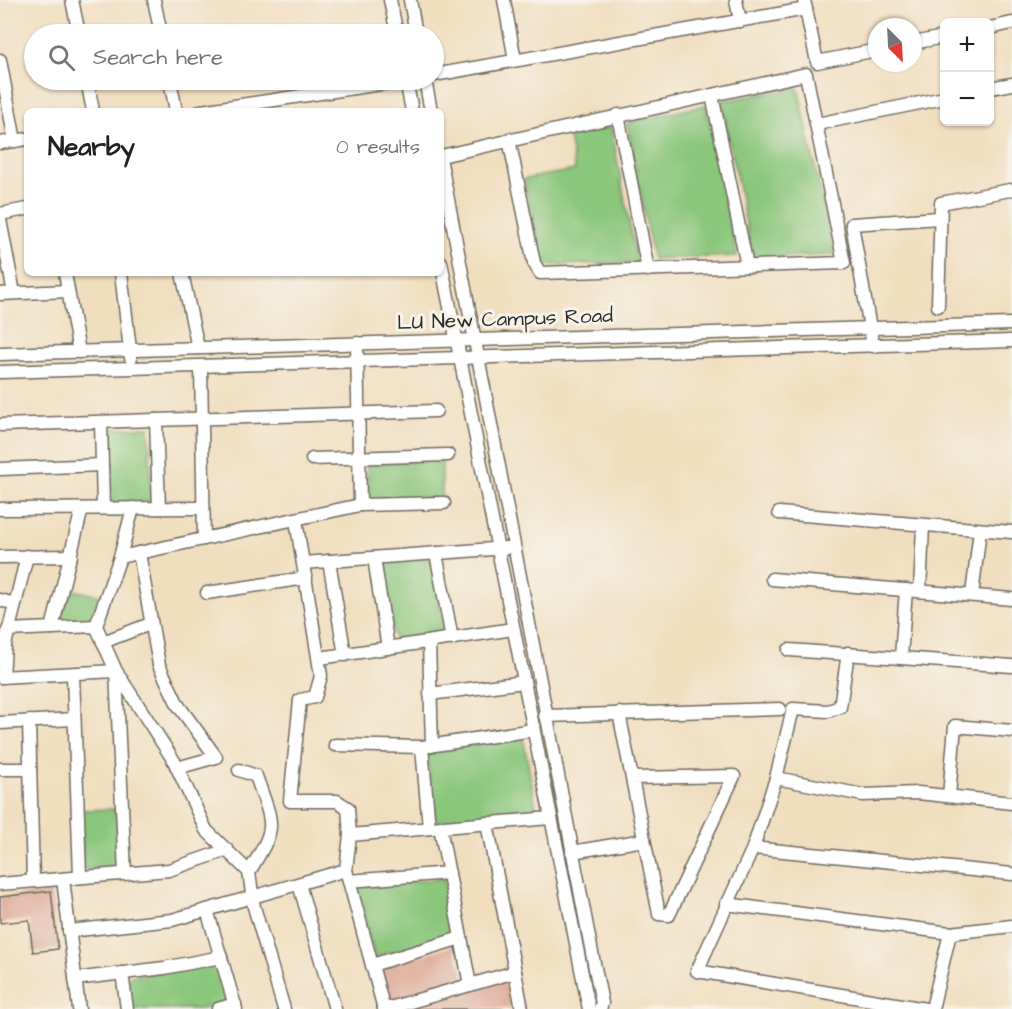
<!DOCTYPE html>
<html lang="en">
<head>
<meta charset="utf-8">
<style>
	body { margin:0; font-family:"Architects Daughter",sans-serif; background:#f2f2f2; color:#202124 }
	.controls { position:absolute; right:18px; top:18px; display:grid; overflow:hidden; border-radius:9px; box-shadow:0 2px 4px #0004 }
	.controls button { width:54px; height:54px; display:grid; place-items:center; padding:0; border:0; border-bottom:2px solid #e0e0e0; background:#fff; color:#202124; font:30px sans-serif }
	.compass { position:absolute; left:868px; top:18px; width:54px; height:54px; border-radius:50%; background:#fff; box-shadow:0 2px 4px #0004; rotate:156deg }
	.list { margin:0; padding:0; list-style:none }
	h2 { display:flex; justify-content:space-between; align-items:center; height:78px; margin:0; padding:0 24px; font-size:26px }
	h2 small { font-size:20px; font-weight:400; color:#757577 }
	.icon { flex:none; width:33px; height:33px; fill:none; stroke:currentColor; stroke-width:2; stroke-linecap:round; stroke-linejoin:round }
	.map { position:relative; flex:none; width:1012px; height:1009px; overflow:hidden }
	.search { position:absolute; background:#fff; box-shadow:0 2px 4px #0004; left:24px; top:24px; width:420px; height:66px; display:flex; align-items:center; gap:15px; box-sizing:border-box; padding:0 21px; border-radius:33px; color:#757577; font-size:22px }
	.panel { position:absolute; background:#fff; box-shadow:0 2px 4px #0004; left:24px; top:108px; width:420px; height:168px; border-radius:9px }
	.map>svg:first-child { display:block }
	.green { fill:#8ac67b; stroke:#5a7853; stroke-width:1.5 }
	.building { fill:#dba793 }
	.lines { fill:none; stroke-linecap:round; stroke-linejoin:round }
	.minor-casing { stroke:#706a5f; stroke-width:15 }
	.minor { stroke:#fff; stroke-width:12 }
	.labels { text-anchor:middle; dominant-baseline:central; stroke-width:6; stroke-linejoin:round; paint-order:stroke }
	.street-label { font-size:21px; fill:#2b2b2b; stroke:#f7f3e8 }
</style>
</head>
<body>
<div class="map">
<svg width="1012" height="1009" viewBox="0 0 1012 1009">
	<rect width="100%" height="100%" fill="#f7f3e8"/>
	<filter id="ink" filterUnits="userSpaceOnUse"><feTurbulence type="fractalNoise" baseFrequency=".0167" numOctaves="2"/><feDisplacementMap in="SourceGraphic" scale="12" xChannelSelector="R" yChannelSelector="G"/><feConvolveMatrix kernelMatrix="1 2 1 2 8 2 1 2 1" color-interpolation-filters="sRGB"/></filter>
	<filter id="wash" filterUnits="userSpaceOnUse"><feTurbulence type="fractalNoise" baseFrequency=".008" numOctaves="4" result="noise"/><feDisplacementMap in="SourceGraphic" scale="24" xChannelSelector="R" yChannelSelector="G"/><feGaussianBlur stdDeviation="1.35" result="paint"/><feColorMatrix in="noise" values="0 0 0 0 0 0 0 0 0 0 0 0 0 0 0 0 0 1.4 0 .05"/><feComposite in="paint" operator="in"/></filter>
	<g filter="url(#wash)">
		<rect width="100%" height="100%" fill="#f1debf"/>
		<g class="green">
			<polygon points="798,88 834,255 753,258 721,101"/>
			<polygon points="706,105 737,256 653,259 627,123"/>
			<polygon points="611,127 637,263 546,265 540,257 524,179 575,170 569,136"/>
			<polygon points="149,427 152,501 108,503 105,429"/>
			<polygon points="442,461 442,498 368,500 367,463"/>
			<polygon points="432,558 445,635 395,643 380,561"/>
			<polygon points="67,589 103,596 91,622 60,623"/>
			<polygon points="523,737 537,812 436,822 426,752"/>
			<polygon points="118,809 120,867 83,869 81,810"/>
			<polygon points="444,878 457,935 375,957 355,887"/>
			<polygon points="217,962 228,1002 201,1009 130,1009 126,977"/>
		</g>
		<g id="blocks">
			<g class="building">
				<polygon points="51,891 58,949 33,952 29,920 0,923 0,897"/>
				<polygon points="454,945 465,980 389,1003 378,968"/>
				<polygon points="510,979 518,1009 407,1009"/>
			</g>
		</g>
	</g>
	<g filter="url(#ink)">
		<use href="#blocks" fill-opacity="0" stroke="#706a5f" stroke-width="1.5"/>
		<g class="lines">
			<defs>
				<g id="minor">
					<polyline points="72,0 79,34"/>
					<polyline points="154,0 161,34"/>
					<polyline points="390,0 397,34"/>
					<polyline points="410,0 416,34"/>
					<polyline points="504,0 515,60"/>
					<polyline points="736,0 740,21"/>
					<polyline points="804,0 817,62 877,50"/>
					<polyline points="990,28 1012,23"/>
					<polyline points="913,43 944,37"/>
					<polyline points="0,60 15,141"/>
					<polyline points="434,75 806,9"/>
					<polyline points="87,80 93,111"/>
					<polyline points="170,80 176,111"/>
					<polyline points="406,80 412,111"/>
					<polyline points="425,80 431,111"/>
					<polyline points="990,88 1012,84"/>
					<polyline points="712,95 747,266"/>
					<polyline points="201,111 407,80"/>
					<polyline points="618,115 648,270"/>
					<polyline points="817,124 944,98"/>
					<polyline points="0,143 27,139"/>
					<polyline points="441,156 806,74 844,263 540,273 534,263 509,139"/>
					<polyline points="441,163 592,953 602,1003 600,1009"/>
					<polyline points="0,214 27,209"/>
					<polyline points="0,220 14,293"/>
					<polyline points="441,262 589,1009"/>
					<polyline points="65,273 79,352"/>
					<polyline points="121,273 131,358"/>
					<polyline points="182,273 198,348"/>
					<polyline points="0,294 68,291"/>
					<polyline points="938,306 941,203 1010,190"/>
					<polyline points="357,343 360,505"/>
					<polyline points="873,346 852,224 939,218"/>
					<polyline points="0,354 1012,324"/>
					<polyline points="201,367 204,539"/>
					<polyline points="0,372 1012,341"/>
					<polyline points="156,420 159,508"/>
					<polyline points="101,422 103,508"/>
					<polyline points="1,425 436,411"/>
					<polyline points="312,459 448,455"/>
					<polyline points="1,469 102,465"/>
					<polyline points="133,508 120,557 96,626 116,671 174,761 206,830 249,872 254,907 284,1009"/>
					<polyline points="0,509 203,508"/>
					<polyline points="779,513 1012,532"/>
					<polyline points="296,520 321,676 315,697 300,700 290,801 337,801 348,808 350,835"/>
					<polyline points="139,553 159,665 178,705 216,757 177,768"/>
					<polyline points="436,553 452,639"/>
					<polyline points="0,557 71,556"/>
					<polyline points="120,557 360,505 444,503"/>
					<polyline points="374,558 388,648"/>
					<polyline points="329,561 345,655"/>
					<polyline points="303,563 506,548"/>
					<polyline points="772,579 1012,599"/>
					<polyline points="920,591 923,526"/>
					<polyline points="207,593 306,578"/>
					<polyline points="972,595 980,530"/>
					<polyline points="0,600 15,604"/>
					<polyline points="52,628 82,509"/>
					<polyline points="8,630 96,626"/>
					<polyline points="103,642 150,624"/>
					<polyline points="429,642 432,746"/>
					<polyline points="789,650 1012,666"/>
					<polyline points="848,653 840,707 828,711 793,709 776,778 753,848 697,971 926,1009"/>
					<polyline points="901,657 906,590"/>
					<polyline points="320,658 513,629"/>
					<polyline points="73,674 80,877"/>
					<polyline points="0,677 116,671 125,874"/>
					<polyline points="3,677 5,645 27,556"/>
					<polyline points="430,694 524,682"/>
					<polyline points="619,713 659,914 669,915 734,776 632,778"/>
					<polyline points="545,716 780,709"/>
					<polyline points="29,721 33,881"/>
					<polyline points="0,723 74,719"/>
					<polyline points="335,745 422,747 533,730"/>
					<polyline points="422,747 429,828"/>
					<polyline points="0,769 30,769"/>
					<path d="M239,770L256,776C274,828 278,824 249,872"/>
					<polyline points="776,778 863,795 918,793 1012,803"/>
					<polyline points="949,796 955,726 1012,731"/>
					<polyline points="487,823 522,1009"/>
					<polyline points="440,827 470,985"/>
					<polyline points="753,848 1012,874"/>
					<polyline points="572,852 644,840"/>
					<polyline points="346,870 384,1009"/>
					<polyline points="63,879 79,1009"/>
					<polyline points="349,881 449,873"/>
					<polyline points="0,884 169,870 227,850"/>
					<polyline points="299,884 335,1009"/>
					<polyline points="726,904 950,933 1012,926"/>
					<polyline points="207,910 236,1009"/>
					<polyline points="69,931 172,920 346,870 350,835 550,818"/>
					<polyline points="372,965 461,938"/>
					<polyline points="122,973 127,1009"/>
					<polyline points="75,979 164,968 221,957"/>
					<polyline points="218,1009 235,1004"/>
					<polyline points="386,1009 515,972"/>
					<polyline points="932,1009 950,933"/>
				</g>
			</defs>
			<use href="#minor" class="minor-casing"/>
			<use href="#minor" class="minor"/>
		</g>
	</g>
	<g class="labels">
		<g class="street-label">
			<text transform="translate(505 319) rotate(-2)">LU New Campus Road</text>
		</g>
	</g>
</svg>
<div class="controls">
<button>+</button>
<button>−</button>
</div>
<svg class="compass" viewBox="-18 -18 36 36"><path d="M0-13l5 13h-10z" fill="#e53935"/><path d="M0 13l5-13h-10z" fill="#757577"/></svg>
<div class="search"><svg class="icon" aria-label="search" viewBox="0 0 24 24"><circle cx="10" cy="10" r="6"/><path d="M15 15l6 6"/></svg>Search here</div>
<section class="panel">
<h2>Nearby<small>0 results</small></h2>
<ul class="list">
</ul>
</section>
</div>
</body>
</html>
